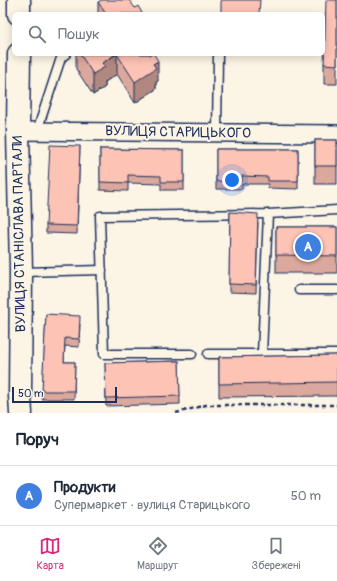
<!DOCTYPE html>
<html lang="uk">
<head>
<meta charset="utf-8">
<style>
	body { margin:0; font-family:Pangolin,sans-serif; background:#f2f2f3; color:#1f2937 }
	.scale { position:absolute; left:12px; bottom:10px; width:105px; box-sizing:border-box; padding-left:4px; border:2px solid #1b2f5e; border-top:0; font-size:11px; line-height:14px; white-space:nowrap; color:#1b2f5e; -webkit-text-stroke:3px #fcf5e5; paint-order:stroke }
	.you { position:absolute; left:232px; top:180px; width:14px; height:14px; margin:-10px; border:3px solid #fff; border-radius:50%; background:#1a73e8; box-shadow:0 0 0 6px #1a73e833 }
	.badge { display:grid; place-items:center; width:26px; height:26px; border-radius:50%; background:#db2777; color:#fff; font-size:13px; font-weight:700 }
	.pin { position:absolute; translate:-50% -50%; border:2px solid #fff; box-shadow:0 1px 4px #0006 }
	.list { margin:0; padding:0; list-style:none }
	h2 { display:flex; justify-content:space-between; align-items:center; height:52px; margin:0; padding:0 16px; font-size:17px }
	h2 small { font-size:13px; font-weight:400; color:#747a83 }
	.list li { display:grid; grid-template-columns:26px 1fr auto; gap:12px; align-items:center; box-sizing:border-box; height:60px; padding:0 16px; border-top:1px solid #e0e1e3 }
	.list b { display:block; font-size:15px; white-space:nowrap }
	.list p { margin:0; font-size:13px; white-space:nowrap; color:#747a83 }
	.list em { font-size:13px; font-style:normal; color:#747a83 }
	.icon { flex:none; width:22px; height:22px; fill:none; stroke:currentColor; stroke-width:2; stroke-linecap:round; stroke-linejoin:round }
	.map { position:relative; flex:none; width:337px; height:413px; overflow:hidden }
	.search { position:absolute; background:#fff; box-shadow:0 2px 10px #0003; left:12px; right:12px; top:12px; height:44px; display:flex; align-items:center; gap:10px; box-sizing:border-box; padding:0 14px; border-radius:6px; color:#747a83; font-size:15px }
	.sheet { height:112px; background:#fff }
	nav { display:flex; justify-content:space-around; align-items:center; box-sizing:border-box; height:56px; border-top:1px solid #e0e1e3; background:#fff; font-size:11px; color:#747a83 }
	nav a { display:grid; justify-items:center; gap:2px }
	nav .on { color:#db2777 }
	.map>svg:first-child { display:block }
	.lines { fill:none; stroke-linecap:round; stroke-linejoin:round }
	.lane-casing { stroke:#1b2f5e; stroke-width:11 }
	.street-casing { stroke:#1b2f5e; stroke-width:20 }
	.secondary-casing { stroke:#1b2f5e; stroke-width:25 }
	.path { stroke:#1b2f5e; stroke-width:2.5; stroke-dasharray:4 3; stroke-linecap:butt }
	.lane { stroke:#fcf5e5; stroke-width:8 }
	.street { stroke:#fcf5e5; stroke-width:17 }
	.secondary { stroke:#fcf5e5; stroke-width:22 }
	.wall { fill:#daa89c; stroke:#1b2f5e }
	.shaded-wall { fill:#b1887f; stroke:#1b2f5e }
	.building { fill:#fdc3b5; stroke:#1b2f5e }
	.labels { text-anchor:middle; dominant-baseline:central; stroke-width:4; stroke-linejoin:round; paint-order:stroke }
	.street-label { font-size:14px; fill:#1b2f5e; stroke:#fcf5e5 }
</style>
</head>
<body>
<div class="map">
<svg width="337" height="413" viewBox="0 0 337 413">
	<rect width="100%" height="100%" fill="#fcf5e5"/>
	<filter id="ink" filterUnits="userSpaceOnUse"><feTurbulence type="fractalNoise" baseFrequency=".025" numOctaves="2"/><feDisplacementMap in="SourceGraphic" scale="8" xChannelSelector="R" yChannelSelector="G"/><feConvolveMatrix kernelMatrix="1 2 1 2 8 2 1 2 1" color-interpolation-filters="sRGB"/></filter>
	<g filter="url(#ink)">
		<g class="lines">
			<defs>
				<g id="lane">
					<polyline points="37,131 61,58 66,54"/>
					<polyline points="217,133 218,54"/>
					<polyline points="22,272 102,270"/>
					<polyline points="299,290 337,290"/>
					<polyline points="192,354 104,354 100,216 268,214 337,210"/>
					<polyline points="208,354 337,354"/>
					<polyline points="262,354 268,214"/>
				</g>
				<polyline id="street" points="18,131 337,134"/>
				<g id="secondary">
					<polyline points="19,14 19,0"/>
					<polyline points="19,54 18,131 21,271 20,396 21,413"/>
				</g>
			</defs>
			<use href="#lane" class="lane-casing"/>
			<use href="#street" class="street-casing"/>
			<use href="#secondary" class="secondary-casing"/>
			<polyline class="path" points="176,413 206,405 337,405"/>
			<use href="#lane" class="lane"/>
			<use href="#street" class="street"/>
			<use href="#secondary" class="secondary"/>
		</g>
		<g class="wall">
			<polygon points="337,0 337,84 324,84 324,64"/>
			<polygon points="98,2 135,8 142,14 98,14"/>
			<polygon points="76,54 149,54 158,81 156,82 156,89 135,103 117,74 105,82 105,87 93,95 76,69"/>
			<rect x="315" y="140" width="22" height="44"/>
			<polygon points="80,146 77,234 46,233 46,225"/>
			<polygon points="100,149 184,150 184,190 161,190 161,184 128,183 128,191 100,190"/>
			<polygon points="216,149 298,149 298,189 268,188 268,184 242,184 242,189 216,189"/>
			<polygon points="230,212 258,222 256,293 229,292"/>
			<rect x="276" y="227" width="61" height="46"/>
			<polygon points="46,314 80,324 79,347 65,346 64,362 75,362 74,399 42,399"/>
			<polygon points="337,355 337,396 219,397 219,357"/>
			<polygon points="179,361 180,404 106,406 105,363"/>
		</g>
		<g class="shaded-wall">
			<polygon points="117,54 117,74 105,82 105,87 93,95 93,74 102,63"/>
			<polygon points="158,61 158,81 156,82 156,89 135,103 135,82 153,64"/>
		</g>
		<g class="building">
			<polygon points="102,0 129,0 135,8 138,6 142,13 141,14 106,14 98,2"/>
			<polygon points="221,0 260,0 259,14 221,14"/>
			<polygon points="326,0 337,0 337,65 324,64"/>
			<polygon points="80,54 116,54 102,63 105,67 93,74"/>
			<polygon points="117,54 149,54 150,55 152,54 154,54 158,61 153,64 156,68 135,82"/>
			<rect x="315" y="140" width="22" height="26"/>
			<polygon points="50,145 80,146 77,226 46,225"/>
			<polygon points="100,149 184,150 184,182 161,182 161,176 128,175 128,183 100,182"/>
			<polygon points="216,149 298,149 298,181 268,181 268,177 242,176 242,181 216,181"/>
			<polygon points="230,212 258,214 256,285 229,284"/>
			<polygon points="276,227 337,227 337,256 276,255"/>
			<polygon points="46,314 80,316 79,339 65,338 64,362 75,362 74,391 42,391"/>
			<polygon points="337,355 337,382 219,384 219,357"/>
			<polygon points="179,361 180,396 106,398 105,363"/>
		</g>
	</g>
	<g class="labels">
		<g class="street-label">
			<text transform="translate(178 132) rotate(1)">ВУЛИЦЯ СТАРИЦЬКОГО</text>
			<text transform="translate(19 234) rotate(-91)">ВУЛИЦЯ СТАНІСЛАВА ПАРТАЛИ</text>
		</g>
	</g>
</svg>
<div class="scale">50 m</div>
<div class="you"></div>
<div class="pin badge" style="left:308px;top:247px;background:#3f7fe0">A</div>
<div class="search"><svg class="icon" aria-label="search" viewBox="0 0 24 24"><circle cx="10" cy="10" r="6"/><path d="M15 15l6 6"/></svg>Пошук</div>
</div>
<section class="sheet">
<h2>Поруч<small></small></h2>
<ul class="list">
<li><span class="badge" style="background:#3f7fe0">A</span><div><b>Продукти</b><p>Супермаркет · вулиця Старицького</p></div><em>50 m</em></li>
</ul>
</section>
<nav>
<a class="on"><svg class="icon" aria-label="map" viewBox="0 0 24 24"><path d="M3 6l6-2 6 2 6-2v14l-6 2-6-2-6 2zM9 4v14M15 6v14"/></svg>Карта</a>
<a><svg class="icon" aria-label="directions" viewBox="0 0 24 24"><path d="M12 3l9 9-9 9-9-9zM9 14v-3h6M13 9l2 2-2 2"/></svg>Маршрут</a>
<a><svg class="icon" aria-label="saved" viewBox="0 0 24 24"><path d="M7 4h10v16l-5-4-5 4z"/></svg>Збережені</a>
</nav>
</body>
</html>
